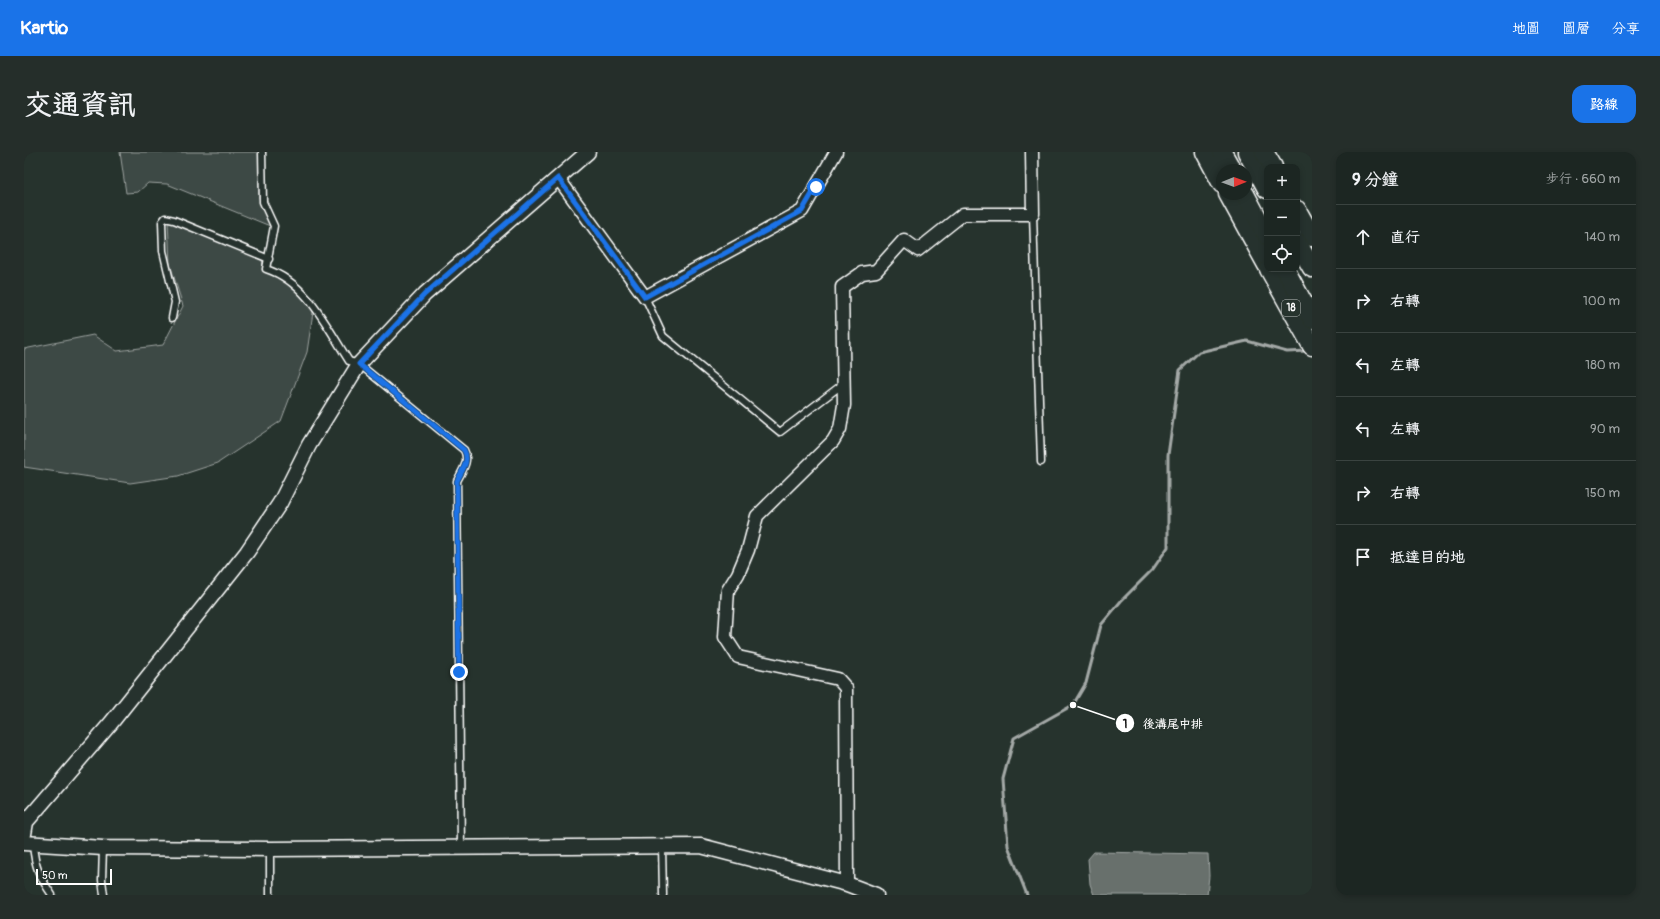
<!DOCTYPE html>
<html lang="zh-TW">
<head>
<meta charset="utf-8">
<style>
	body { margin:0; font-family:Pangolin,"LXGW WenKai TC",sans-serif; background:#252e2a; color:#f1f3f6 }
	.controls { position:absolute; right:12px; top:12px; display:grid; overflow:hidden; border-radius:8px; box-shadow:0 2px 6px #0003 }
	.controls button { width:36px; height:36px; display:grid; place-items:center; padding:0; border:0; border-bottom:1px solid #3a4340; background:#1c2622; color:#f1f3f6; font:20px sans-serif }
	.compass { position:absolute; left:1192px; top:12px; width:36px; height:36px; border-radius:50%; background:#1c2622; box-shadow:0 2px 6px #0003; rotate:89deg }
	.scale { position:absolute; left:12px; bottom:10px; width:76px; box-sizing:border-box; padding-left:4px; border:2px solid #fff; border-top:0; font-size:11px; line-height:14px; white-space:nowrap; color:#fff; -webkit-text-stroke:3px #26332d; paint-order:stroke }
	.stop { position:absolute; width:12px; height:12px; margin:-9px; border:3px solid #1a73e8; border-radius:50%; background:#fff }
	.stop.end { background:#1a73e8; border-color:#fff; box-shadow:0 1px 4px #0008 }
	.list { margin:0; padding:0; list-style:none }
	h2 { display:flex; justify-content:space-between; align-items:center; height:52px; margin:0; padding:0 16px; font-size:17px }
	h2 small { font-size:13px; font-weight:400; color:#a0a5a5 }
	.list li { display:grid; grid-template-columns:26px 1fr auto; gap:12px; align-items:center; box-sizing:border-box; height:64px; padding:0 16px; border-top:1px solid #3a4340 }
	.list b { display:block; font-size:15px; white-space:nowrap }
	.list em { font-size:13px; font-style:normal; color:#a0a5a5 }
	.icon { flex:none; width:22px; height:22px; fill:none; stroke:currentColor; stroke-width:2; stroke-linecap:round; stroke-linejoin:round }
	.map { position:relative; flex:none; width:1288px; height:743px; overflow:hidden; border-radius:12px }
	header { display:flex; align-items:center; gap:24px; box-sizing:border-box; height:56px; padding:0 20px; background:#1a73e8; color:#fff }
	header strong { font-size:19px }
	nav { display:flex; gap:22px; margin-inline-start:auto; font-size:14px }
	.intro { display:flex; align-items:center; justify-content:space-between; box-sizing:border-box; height:96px; padding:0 24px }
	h1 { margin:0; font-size:28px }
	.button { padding:10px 18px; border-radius:12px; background:#1a73e8; color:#fff; font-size:14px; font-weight:700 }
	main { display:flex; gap:24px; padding:0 24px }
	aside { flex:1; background:#1c2622; border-radius:12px; box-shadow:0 2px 6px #0003 }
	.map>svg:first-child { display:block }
	.green { fill:#3e4944; stroke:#9ea4a2 }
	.water { fill:#67706c; stroke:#a4a9a7 }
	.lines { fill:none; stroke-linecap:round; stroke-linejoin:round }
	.stream { stroke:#a4a9a7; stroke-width:3 }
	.service-casing { stroke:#fff; stroke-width:9 }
	.minor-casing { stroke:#fff; stroke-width:15 }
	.tertiary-casing { stroke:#fff; stroke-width:17 }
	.primary-casing { stroke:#fff; stroke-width:21 }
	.service { stroke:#26332d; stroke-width:6 }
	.minor { stroke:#26332d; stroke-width:12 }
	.tertiary { stroke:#26332d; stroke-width:14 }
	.primary { stroke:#26332d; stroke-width:18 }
	.route { stroke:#1a73e8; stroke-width:5 }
	.labels { text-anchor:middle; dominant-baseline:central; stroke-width:3.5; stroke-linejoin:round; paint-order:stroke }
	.shield { fill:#26332d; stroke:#bec2c0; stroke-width:1 }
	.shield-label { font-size:10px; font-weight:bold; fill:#fff }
	.leader { fill:none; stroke:#fff; stroke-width:1.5 }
	.callout-dot { fill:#fff; stroke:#26332d; stroke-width:1.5 }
	.mark-label { font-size:12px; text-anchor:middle; font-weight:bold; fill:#111 }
	.callout-label { font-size:12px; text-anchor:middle; font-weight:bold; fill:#fff; stroke:#26332d; stroke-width:3.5; stroke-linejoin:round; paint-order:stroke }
</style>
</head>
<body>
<header>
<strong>Kartio</strong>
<nav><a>地圖</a><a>圖層</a><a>分享</a></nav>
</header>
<div class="intro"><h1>交通資訊</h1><a class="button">路線</a></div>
<main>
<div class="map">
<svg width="1288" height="743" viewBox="0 0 1288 743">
	<rect width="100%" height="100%" fill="#26332d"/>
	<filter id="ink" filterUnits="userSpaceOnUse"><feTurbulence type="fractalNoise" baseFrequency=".025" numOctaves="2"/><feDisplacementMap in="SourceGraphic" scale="8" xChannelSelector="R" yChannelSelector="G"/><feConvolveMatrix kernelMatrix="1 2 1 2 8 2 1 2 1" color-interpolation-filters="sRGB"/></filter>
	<g filter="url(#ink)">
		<g class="green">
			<polygon points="96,0 235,0 235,46 247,66 246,74 143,32 124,31 114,40 102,41"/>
			<polygon points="144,68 238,105 239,118 272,134 291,147 283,200 257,269 194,311 154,324 106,331 0,315 0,197 69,183 93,199 139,193 159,154 146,112"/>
		</g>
		<polygon class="water" points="1070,700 1184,702 1185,724 1183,743 1070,743 1066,732 1064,707"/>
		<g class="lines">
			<polyline class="stream" points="1003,743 984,694 979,627 990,586 1049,553 1062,531 1077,473 1097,449 1129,417 1144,395 1144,303 1156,218 1175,200 1223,189 1263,200 1284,199"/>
			<defs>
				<g id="service">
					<path d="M238,0L239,50L250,74L242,117C283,130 303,175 325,209L335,212L440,298C446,309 438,319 433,329L437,695"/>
					<polyline points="1009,62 1017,310"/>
					<polyline points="621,145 639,184 756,280 819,232"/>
					<polyline points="148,166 151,150 139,99 138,70 141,66 150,68 245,107"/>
					<path d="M9,693C11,715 15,724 28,743"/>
					<polyline points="638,694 639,743"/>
					<polyline points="79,696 78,728 80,743"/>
					<polyline points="246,697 246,743"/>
				</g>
				<g id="minor">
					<polyline points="534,26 621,145 778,59 812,0"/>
					<polyline points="823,732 822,536 814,527 714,505 701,485 704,438 714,422 724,398 733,364 809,289 816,277 820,253 818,135 838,121 852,119 880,88 894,98 939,62 1009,62 1008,0"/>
				</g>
				<g id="tertiary">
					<polyline points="0,682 2,670 87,571 223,400 256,351 285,293 335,212 401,142 564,0"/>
					<polyline points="0,691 79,696 246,697 677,694 823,732 852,743"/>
				</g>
				<g id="primary">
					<polyline points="1181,0 1198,32"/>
					<polyline points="1198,0 1208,18"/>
					<polyline points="1223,0 1243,37"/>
					<polyline points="1240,0 1249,15"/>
					<polyline points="1204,42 1243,113"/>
					<polyline points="1221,42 1243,84"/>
					<polyline points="1273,58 1288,85"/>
					<polyline points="1273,90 1288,116"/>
					<polyline points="1245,117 1288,194"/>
					<polyline points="1261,117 1288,167"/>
				</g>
			</defs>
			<use href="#service" class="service-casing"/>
			<use href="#minor" class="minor-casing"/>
			<use href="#tertiary" class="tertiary-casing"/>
			<use href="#primary" class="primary-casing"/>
			<use href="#service" class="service"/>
			<use href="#minor" class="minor"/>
			<use href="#tertiary" class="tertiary"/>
			<use href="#primary" class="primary"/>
		</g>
	</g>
	<g class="lines" filter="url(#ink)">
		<path class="route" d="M435,520L433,329C438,318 446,309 440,298L335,212L401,142L534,26L621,145L778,59L792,35"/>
	</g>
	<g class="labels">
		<rect class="shield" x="1258" y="148" width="18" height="16" rx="3"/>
		<g class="shield-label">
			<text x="1267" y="156">18</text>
		</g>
	</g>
	<path class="leader" d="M1049 553L1101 571"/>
	<g class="callout-dot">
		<circle cx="1049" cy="553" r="4"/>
		<circle cx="1101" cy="571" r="10"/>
	</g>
	<g class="mark-label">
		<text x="1101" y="576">1</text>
	</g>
	<g class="callout-label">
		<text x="1149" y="576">後溝尾中排</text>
	</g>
</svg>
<div class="controls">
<button>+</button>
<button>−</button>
<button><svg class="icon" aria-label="locate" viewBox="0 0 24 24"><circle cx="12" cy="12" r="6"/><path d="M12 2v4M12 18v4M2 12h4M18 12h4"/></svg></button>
</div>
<svg class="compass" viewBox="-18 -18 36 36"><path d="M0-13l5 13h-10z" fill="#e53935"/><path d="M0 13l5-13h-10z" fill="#a0a5a5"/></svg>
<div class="scale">50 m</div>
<div class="stop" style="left:792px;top:35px"></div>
<div class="stop end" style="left:435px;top:520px"></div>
</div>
<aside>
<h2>9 分鐘<small>步行 · 660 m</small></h2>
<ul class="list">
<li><svg class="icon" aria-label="ahead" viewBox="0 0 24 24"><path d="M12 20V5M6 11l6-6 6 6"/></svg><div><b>直行</b></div><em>140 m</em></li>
<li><svg class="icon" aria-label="right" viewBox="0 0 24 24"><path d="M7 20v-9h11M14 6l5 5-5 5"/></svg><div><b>右轉</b></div><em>100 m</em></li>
<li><svg class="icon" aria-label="left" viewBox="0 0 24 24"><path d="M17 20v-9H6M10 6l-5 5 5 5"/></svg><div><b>左轉</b></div><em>180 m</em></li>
<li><svg class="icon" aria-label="left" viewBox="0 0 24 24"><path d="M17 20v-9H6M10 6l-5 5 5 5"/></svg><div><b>左轉</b></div><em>90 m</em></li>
<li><svg class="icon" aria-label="right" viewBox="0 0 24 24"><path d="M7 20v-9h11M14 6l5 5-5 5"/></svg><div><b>右轉</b></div><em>150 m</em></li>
<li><svg class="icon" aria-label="arrive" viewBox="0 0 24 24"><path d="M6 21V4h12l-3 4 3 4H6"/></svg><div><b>抵達目的地</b></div></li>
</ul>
</aside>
</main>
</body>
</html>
